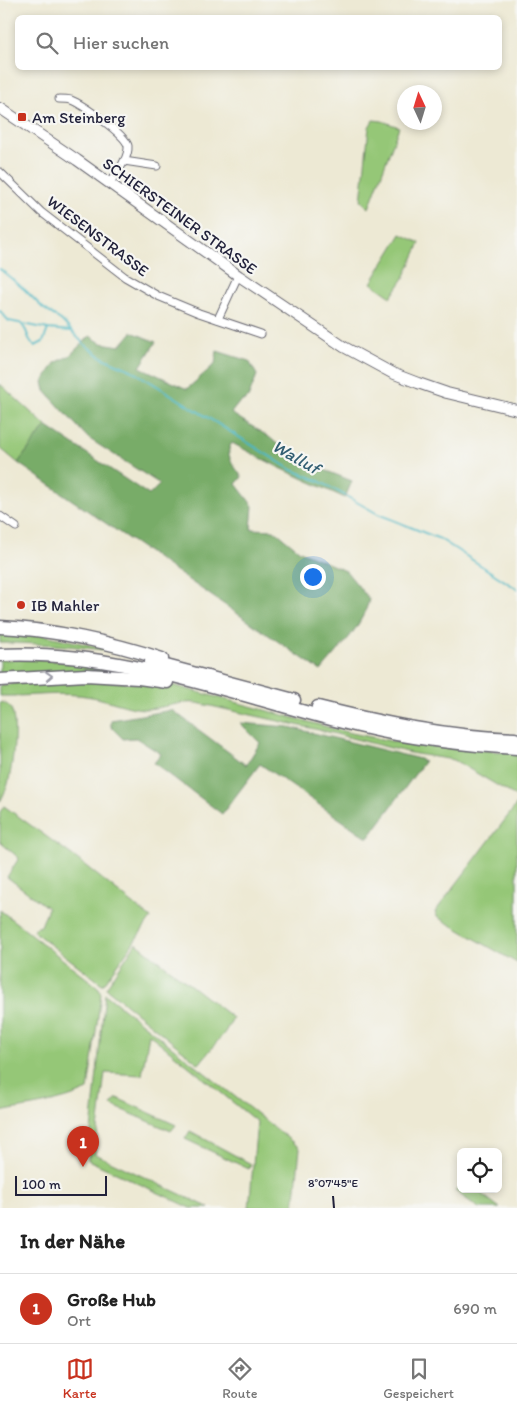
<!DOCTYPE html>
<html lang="de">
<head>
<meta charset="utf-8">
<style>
	body { margin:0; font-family:Itim,sans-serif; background:#f6f6f6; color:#222 }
	.controls { position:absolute; right:15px; bottom:15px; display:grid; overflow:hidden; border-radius:8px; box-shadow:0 2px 8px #0003 }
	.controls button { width:45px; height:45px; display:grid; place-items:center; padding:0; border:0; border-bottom:1px solid #e0e0e0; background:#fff; color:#222; font:25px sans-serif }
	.compass { position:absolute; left:397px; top:85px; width:45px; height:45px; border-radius:50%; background:#fff; box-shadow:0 2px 8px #0003; rotate:356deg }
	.scale { position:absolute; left:15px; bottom:12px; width:92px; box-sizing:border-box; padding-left:5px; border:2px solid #22223b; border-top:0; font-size:14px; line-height:18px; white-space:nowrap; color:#22223b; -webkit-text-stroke:4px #f6f6f2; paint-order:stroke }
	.you { position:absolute; left:312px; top:576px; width:18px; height:18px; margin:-12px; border:4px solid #fff; border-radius:50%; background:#1a73e8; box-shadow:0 0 0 8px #1a73e833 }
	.badge { display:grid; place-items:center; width:32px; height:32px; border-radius:50%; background:#c8321e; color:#fff; font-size:16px; font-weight:700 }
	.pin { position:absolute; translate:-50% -41px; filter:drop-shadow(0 1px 2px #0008) }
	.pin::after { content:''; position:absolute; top:26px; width:18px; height:15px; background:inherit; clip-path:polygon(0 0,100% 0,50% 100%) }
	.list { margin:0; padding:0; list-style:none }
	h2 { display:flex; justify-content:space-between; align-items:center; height:65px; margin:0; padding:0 20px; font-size:21px }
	h2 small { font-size:16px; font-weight:400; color:#767676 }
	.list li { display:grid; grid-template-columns:32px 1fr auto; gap:15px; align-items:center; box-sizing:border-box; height:70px; padding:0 20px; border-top:1px solid #e0e0e0 }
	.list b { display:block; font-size:19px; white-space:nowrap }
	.list p { margin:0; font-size:16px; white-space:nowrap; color:#767676 }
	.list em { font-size:16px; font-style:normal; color:#767676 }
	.icon { flex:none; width:28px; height:28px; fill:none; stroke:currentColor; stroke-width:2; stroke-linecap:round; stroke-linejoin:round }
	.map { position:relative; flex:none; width:517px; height:1208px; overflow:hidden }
	.search { position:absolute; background:#fff; box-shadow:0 2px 8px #0003; left:15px; right:15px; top:15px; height:55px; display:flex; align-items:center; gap:12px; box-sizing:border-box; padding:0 18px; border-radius:8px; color:#767676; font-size:19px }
	.sheet { height:135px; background:#fff }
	nav { display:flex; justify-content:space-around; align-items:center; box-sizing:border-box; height:70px; border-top:1px solid #e0e0e0; background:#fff; font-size:14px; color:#767676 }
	nav a { display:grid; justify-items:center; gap:2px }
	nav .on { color:#c8321e }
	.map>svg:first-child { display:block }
	.green { fill:#95c777; stroke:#5c7459 }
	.forest { fill:#78ac68; stroke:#4d6752 }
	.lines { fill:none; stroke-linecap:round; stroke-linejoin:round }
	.stream { stroke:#49b7c4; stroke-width:2 }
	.street-casing { stroke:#696871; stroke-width:9 }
	.primary-casing { stroke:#696871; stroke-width:12 }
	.highway-casing { stroke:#696871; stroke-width:15 }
	.street { stroke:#fff; stroke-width:7 }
	.primary { stroke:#fff; stroke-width:10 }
	.highway { stroke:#fff; stroke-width:12 }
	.oneway { stroke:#9c9ca7 }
	.ticks { fill:none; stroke:#22223b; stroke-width:2 }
	.poi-dot { fill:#c8321e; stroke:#f6f6f2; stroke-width:2 }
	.labels { text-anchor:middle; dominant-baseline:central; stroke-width:4.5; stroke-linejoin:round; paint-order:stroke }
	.poi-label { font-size:16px; fill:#22223b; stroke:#f6f6f2; text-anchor:start }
	.street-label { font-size:16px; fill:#22223b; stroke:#f6f6f2 }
	.water-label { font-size:18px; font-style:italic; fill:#325e72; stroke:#f6f6f2 }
	.ticks-label { font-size:12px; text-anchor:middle; fill:#22223b; stroke:#f6f6f2; stroke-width:4.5; stroke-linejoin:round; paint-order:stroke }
</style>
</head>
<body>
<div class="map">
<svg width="517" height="1208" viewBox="0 0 517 1208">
	<rect width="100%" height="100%" fill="#f6f6f2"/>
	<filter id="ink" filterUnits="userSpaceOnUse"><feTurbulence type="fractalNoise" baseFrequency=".02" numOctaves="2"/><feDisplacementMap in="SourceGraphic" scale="10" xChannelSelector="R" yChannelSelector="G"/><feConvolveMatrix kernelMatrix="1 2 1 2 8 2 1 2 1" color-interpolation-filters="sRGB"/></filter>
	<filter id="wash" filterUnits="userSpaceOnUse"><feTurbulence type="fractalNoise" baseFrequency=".0096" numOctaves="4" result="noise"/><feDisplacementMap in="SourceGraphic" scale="20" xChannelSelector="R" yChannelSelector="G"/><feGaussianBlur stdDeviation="1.12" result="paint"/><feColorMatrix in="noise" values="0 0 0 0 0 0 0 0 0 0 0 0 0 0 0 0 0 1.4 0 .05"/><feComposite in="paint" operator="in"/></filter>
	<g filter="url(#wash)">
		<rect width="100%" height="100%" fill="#ede9d4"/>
		<g class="green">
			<polygon points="373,120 382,121 399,127 369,208 361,201 369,127"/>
			<polygon points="401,234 420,243 404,278 391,297 371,283"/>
			<polygon points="0,384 46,426 18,463 0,448"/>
			<path d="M0,631L44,635L131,654C87,647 44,643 0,643Z"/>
			<polygon points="38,659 99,666 138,673 0,678 0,660"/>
			<path d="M62,679L172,685L346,732L406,744L517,753V797L454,760L410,753L328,732L197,703C178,701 162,709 144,709C127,708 109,700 92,697C62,691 30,697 0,696V685Z"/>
			<path d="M0,702C4,703 7,704 10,707C19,720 12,769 8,784C6,790 3,796 0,802Z"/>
			<polygon points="517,804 517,963 437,917 435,912"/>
			<polygon points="4,806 72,855 151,918 104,984 102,984 34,932 35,928 41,926 48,908 7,877 19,858 0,842 0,812"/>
			<path d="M0,910L99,988L101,994L88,1090C60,1103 30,1106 0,1112Z"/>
			<polygon points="136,943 233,1018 225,1032 199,1064 106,988"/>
			<polygon points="105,994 300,1148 294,1208 249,1208 257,1122 149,1034 142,1075 105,1073 95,1154 210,1208 191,1208 88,1160"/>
			<polygon points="117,1098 176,1125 171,1131 111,1105"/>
			<polygon points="190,1131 251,1164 249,1169 185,1139"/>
			<polygon points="461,1185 461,1189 475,1189 500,1208 479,1208 455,1191"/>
		</g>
		<g class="forest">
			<path d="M132,332L156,342L140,367L187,389L215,364L217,351L249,361L257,375L248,398L238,404L231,413L269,437L294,458L352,481L345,498L278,467L232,443C223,454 235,467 242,477L236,484L253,506L251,529L274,530L300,551L346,571L369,599C364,625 337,651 321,671L18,463L46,426L149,495L160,484L88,438L45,391L43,382L55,363L69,356L90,336L101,343L120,346Z"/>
			<polygon points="172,710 246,765 260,743 240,723 289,727 420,759 424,762 369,837 366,837 260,764 222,814 154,763 161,754 136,738 123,739 111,727 111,720"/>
		</g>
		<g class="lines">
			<g class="stream">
				<polyline points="0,269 25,290 43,308 62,321 84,344 103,358 131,370 154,384 290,469 319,481 378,514 440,539 517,589"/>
				<polyline points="0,311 9,321 48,329 71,331"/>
				<path d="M22,325C29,332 27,341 35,346L43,342L48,329"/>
			</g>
		</g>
	</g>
	<g filter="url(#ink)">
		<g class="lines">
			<defs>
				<g id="street">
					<path d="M59,99C63,99 67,99 71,100C82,104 126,135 128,146C129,159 116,173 109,184"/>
					<polyline points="124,161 157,166"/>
					<polyline points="0,172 41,212 125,277 158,296 199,313 261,334"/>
					<polyline points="218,319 236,280"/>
					<polyline points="0,516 16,527"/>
				</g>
				<polyline id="primary" points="0,108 77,160 239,276 344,347 392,373 418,383 447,393 517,410"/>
				<g id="highway">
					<path d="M0,627C51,629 114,643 162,659"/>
					<path d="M0,655C125,649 243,699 363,727C413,739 465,745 517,748"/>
					<polyline points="151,662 294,700"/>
					<polyline points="0,680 86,675 139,678 167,682"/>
					<path d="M318,707C382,723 448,737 515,739"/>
				</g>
			</defs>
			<use href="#street" class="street-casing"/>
			<use href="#primary" class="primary-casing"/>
			<use href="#highway" class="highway-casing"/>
			<use href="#street" class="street"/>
			<use href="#primary" class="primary"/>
			<use href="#highway" class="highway"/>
		</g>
		<defs><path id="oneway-chevron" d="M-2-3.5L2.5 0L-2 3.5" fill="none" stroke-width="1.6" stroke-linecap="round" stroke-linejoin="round" transform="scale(1.25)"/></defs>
		<use class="oneway" href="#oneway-chevron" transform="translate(49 676) rotate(-4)"/>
	</g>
	<path class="ticks" d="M333,1196L334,1208"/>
	<g class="poi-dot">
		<rect x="17" y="112" width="10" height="10" rx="2.5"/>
		<circle cx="21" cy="605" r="5"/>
	</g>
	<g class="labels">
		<g class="poi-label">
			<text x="32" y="117">Am Steinberg</text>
			<text x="31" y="605">IB Mahler</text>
		</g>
		<g class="street-label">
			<text transform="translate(180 216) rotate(36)">SCHIERSTEINER STRASSE</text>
			<text transform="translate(98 236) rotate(37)">WIESENSTRASSE</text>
		</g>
		<g class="water-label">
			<text transform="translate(296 457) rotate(30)">Walluf</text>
		</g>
	</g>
	<g class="ticks-label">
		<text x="333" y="1187">8°07'45"E</text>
	</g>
</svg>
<div class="controls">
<button><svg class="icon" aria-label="locate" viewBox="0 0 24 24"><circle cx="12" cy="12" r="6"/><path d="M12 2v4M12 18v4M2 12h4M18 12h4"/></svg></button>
</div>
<svg class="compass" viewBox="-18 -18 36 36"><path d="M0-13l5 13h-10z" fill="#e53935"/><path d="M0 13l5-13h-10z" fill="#767676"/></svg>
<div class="scale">100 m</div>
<div class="you"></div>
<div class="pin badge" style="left:83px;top:1167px">1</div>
<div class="search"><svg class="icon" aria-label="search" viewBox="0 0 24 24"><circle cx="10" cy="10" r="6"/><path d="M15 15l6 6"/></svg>Hier suchen</div>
</div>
<section class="sheet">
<h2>In der Nähe<small></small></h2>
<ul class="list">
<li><span class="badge">1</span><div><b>Große Hub</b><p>Ort</p></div><em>690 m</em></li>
</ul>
</section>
<nav>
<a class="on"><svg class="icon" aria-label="map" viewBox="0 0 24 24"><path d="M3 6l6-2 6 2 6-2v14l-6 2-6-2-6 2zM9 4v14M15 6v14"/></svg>Karte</a>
<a><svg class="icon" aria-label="directions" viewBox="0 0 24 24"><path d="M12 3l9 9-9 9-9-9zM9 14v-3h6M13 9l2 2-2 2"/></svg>Route</a>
<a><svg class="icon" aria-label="saved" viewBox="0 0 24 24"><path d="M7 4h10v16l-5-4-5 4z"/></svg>Gespeichert</a>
</nav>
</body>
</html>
